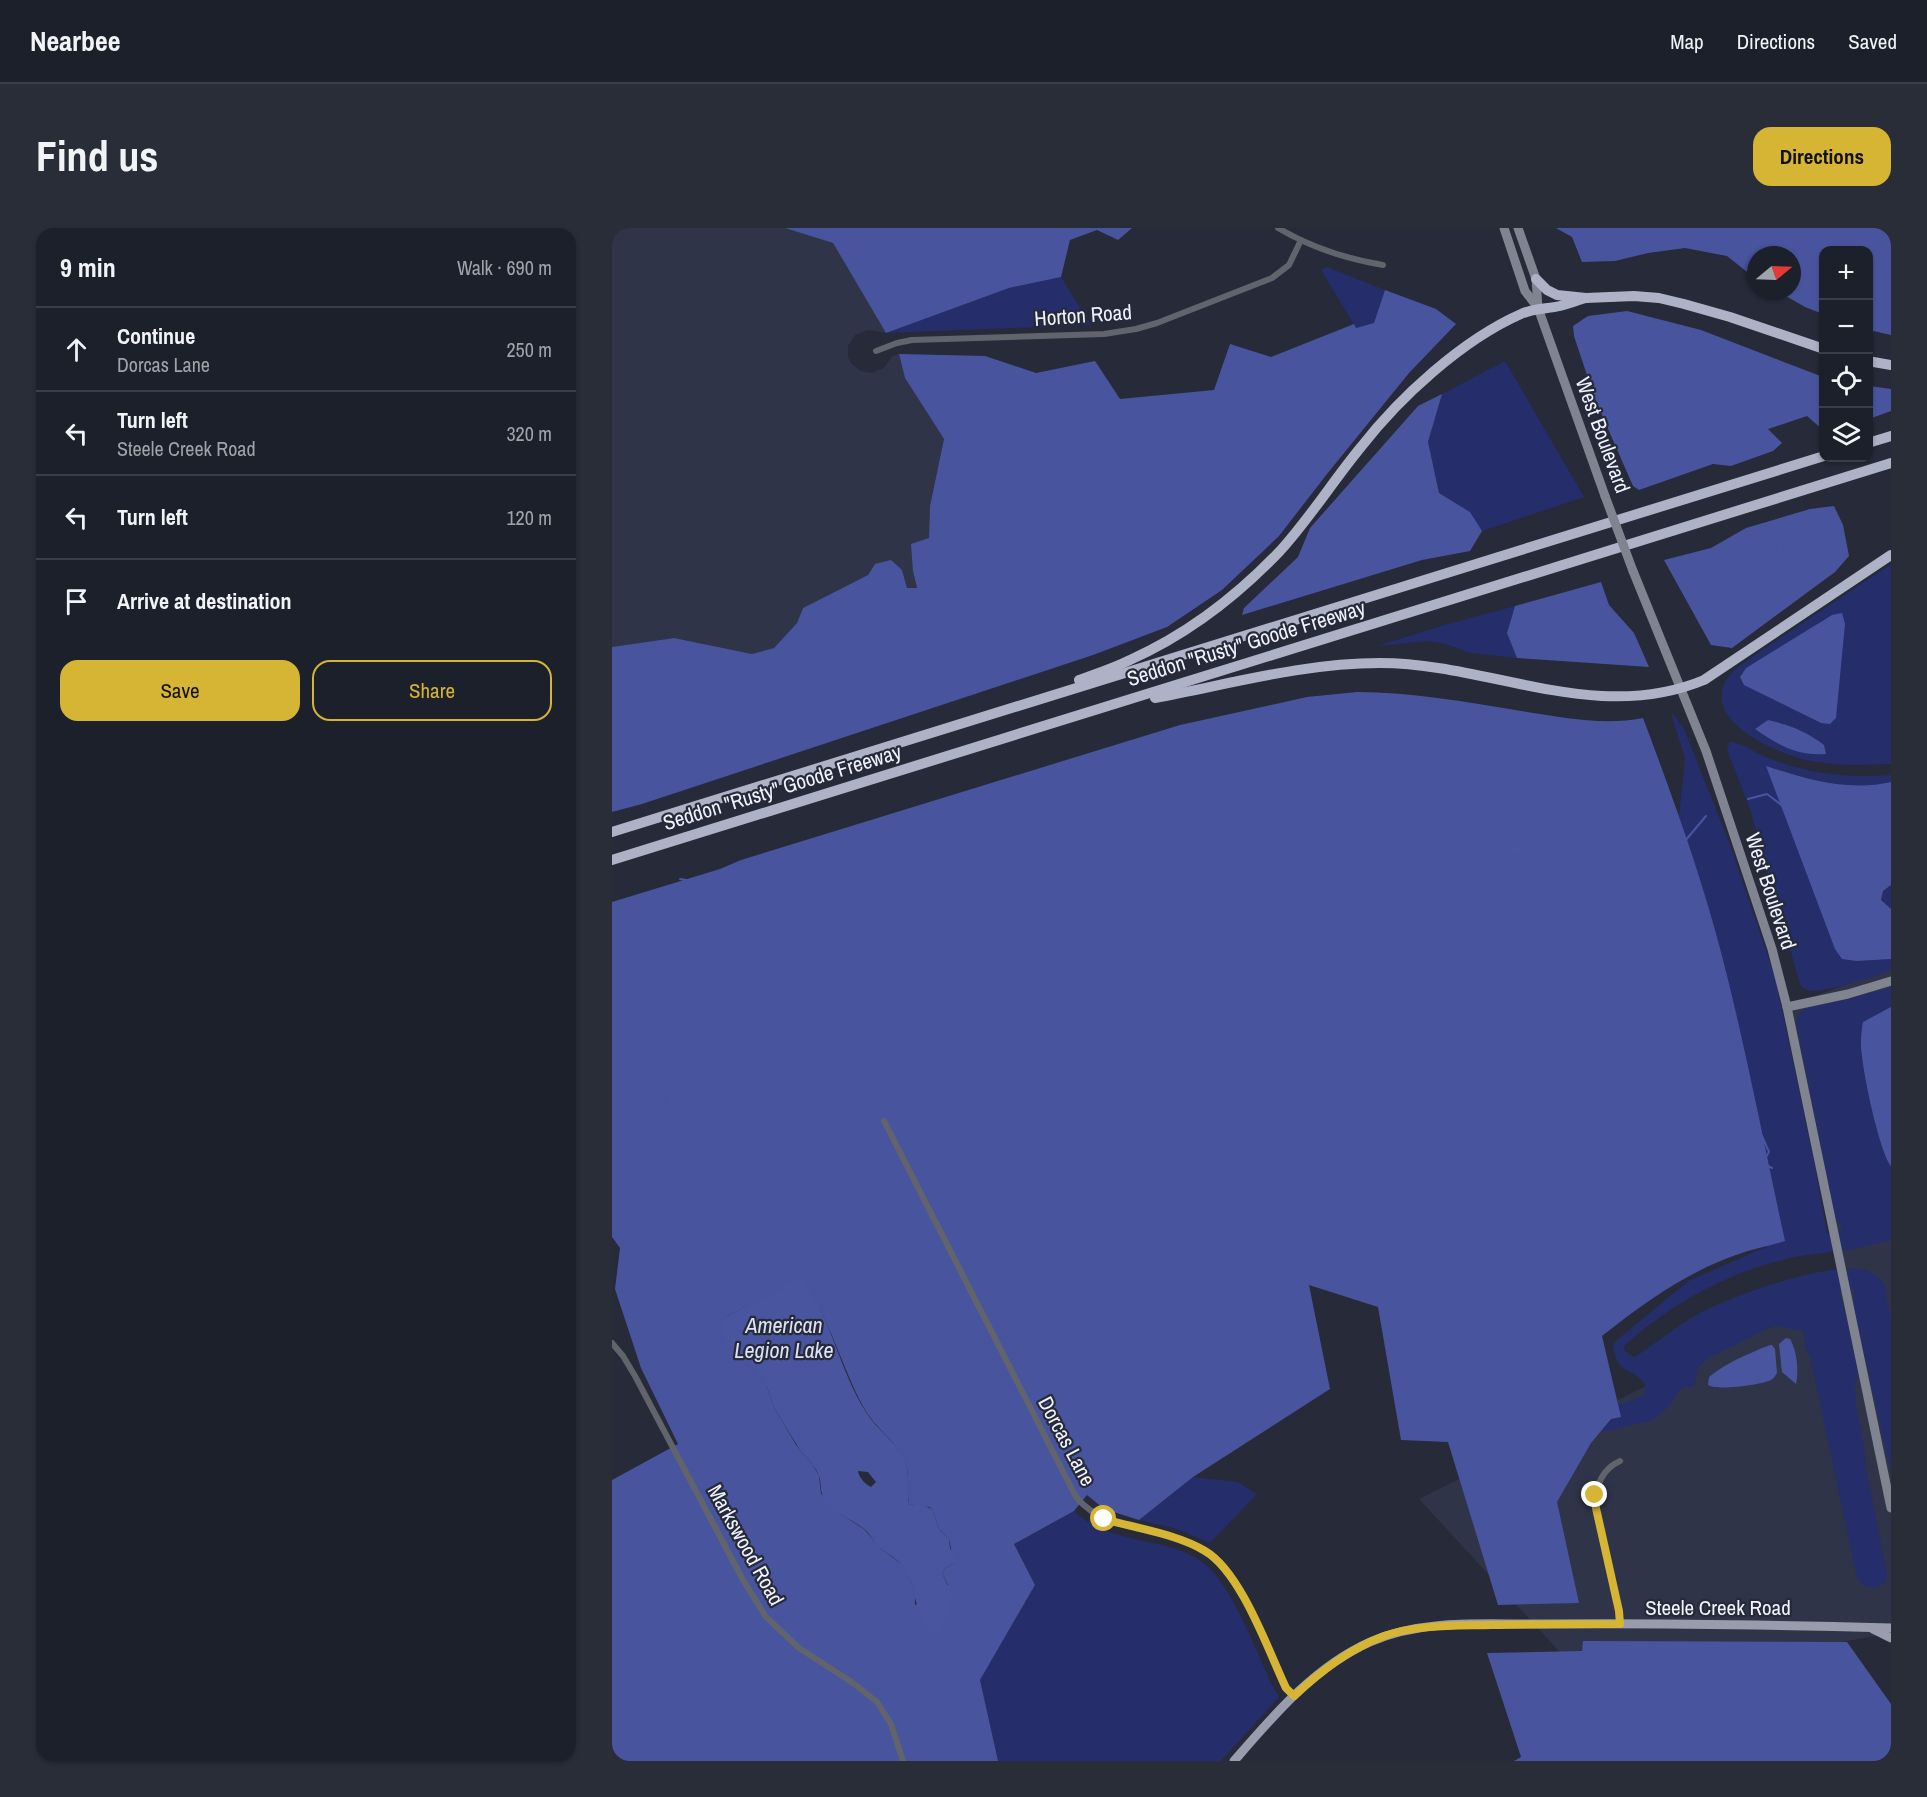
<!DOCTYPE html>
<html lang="en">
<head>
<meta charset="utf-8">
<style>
	body { margin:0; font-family:"Archivo Narrow",sans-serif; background:#292d37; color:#f1f3f6 }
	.controls { position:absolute; right:18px; top:18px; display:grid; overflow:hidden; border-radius:12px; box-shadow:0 2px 4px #0004 }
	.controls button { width:54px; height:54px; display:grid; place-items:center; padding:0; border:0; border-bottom:2px solid #3a3e47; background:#1c202b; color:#f1f3f6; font:30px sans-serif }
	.compass { position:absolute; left:1135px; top:18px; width:54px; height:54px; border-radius:50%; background:#1c202b; box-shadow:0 2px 4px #0004; rotate:71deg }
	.stop { position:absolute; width:18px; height:18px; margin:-14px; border:4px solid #d6b534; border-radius:50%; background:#fff }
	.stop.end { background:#d6b534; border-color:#fff; box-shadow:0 2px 6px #0008 }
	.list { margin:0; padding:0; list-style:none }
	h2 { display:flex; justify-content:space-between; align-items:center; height:78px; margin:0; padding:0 24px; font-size:26px }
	h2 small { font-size:20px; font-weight:400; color:#a0a3a9 }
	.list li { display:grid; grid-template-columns:39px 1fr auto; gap:18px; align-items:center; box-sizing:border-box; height:84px; padding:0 24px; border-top:2px solid #3a3e47 }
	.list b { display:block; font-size:22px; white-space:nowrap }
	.list p { margin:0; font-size:20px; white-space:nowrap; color:#a0a3a9 }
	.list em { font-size:20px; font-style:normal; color:#a0a3a9 }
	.actions { display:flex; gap:12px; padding:18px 24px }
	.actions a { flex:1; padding:14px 0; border:2px solid #d6b534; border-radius:18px; text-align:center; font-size:21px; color:#d6b534 }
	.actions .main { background:#d6b534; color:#111 }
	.icon { flex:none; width:33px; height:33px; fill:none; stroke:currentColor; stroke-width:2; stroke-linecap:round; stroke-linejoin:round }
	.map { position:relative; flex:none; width:1279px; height:1533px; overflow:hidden; border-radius:18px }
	header { display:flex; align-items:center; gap:36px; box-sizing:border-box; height:84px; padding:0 30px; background:#1c202b; border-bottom:2px solid #3a3e47 }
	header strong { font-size:28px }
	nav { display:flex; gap:33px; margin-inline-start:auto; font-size:21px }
	.intro { display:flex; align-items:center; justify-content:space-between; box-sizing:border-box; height:144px; padding:0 36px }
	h1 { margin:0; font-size:42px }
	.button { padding:15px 27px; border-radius:18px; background:#d6b534; color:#111; font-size:21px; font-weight:700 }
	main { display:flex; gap:36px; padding:0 36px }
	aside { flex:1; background:#1c202b; border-radius:18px; box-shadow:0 2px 4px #0004 }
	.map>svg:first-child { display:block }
	.built { fill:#2f3449 }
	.green { fill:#252d6b; fill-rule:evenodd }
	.forest { fill:#48559e; fill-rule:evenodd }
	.water { fill:#49569f; fill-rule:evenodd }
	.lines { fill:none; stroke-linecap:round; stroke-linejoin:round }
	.stream { stroke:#49569f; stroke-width:2 }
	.street { stroke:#61646c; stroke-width:6 }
	.secondary { stroke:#808390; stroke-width:9 }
	.primary { stroke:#989cad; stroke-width:9 }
	.highway { stroke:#adb2c6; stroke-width:10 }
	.secondary-bridge { stroke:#808390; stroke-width:9 }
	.route { stroke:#d6b534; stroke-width:8 }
	.labels { text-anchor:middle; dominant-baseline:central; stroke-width:4.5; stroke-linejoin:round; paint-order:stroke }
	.street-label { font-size:21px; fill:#f0f3fd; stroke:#262a39 }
	.water-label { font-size:22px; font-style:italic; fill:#dce2f7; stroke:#262a39 }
</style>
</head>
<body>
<header>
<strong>Nearbee</strong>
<nav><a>Map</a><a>Directions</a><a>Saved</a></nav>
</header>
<div class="intro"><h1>Find us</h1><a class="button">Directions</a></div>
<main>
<aside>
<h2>9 min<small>Walk · 690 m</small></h2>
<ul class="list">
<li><svg class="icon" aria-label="ahead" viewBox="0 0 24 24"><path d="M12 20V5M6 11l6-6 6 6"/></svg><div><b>Continue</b><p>Dorcas Lane</p></div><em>250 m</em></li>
<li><svg class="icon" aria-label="left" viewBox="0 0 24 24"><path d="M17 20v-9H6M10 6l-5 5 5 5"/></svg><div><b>Turn left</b><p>Steele Creek Road</p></div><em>320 m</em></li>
<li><svg class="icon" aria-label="left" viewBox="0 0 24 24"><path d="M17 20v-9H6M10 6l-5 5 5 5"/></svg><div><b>Turn left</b></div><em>120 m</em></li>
<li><svg class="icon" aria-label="arrive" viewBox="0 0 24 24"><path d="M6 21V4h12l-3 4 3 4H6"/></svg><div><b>Arrive at destination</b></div></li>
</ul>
<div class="actions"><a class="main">Save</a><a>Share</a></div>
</aside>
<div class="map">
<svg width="1279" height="1533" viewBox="0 0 1279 1533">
	<rect width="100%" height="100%" fill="#262a39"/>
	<g class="built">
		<polygon points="0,0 173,0 221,15 274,105 256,102 243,107 236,118 236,129 239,135 249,143 260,145 273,139 280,128 287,126 293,150 332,211 318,278 317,310 301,343 305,360 295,360 290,342 263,336 256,347 191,380 185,395 162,420 140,426 62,410 0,419"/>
		<polygon points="1279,739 1279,1405 981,1460 807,1271 1231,1060 1175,779"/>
	</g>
	<g class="green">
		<polygon points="715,39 773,62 762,95 744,100 709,42"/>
		<polygon points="449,49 479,97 274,105 397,60"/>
		<polygon points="893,133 972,269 870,303 858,284 827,265 816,214 830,166"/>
		<path d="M1279,336V536C1252,537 1227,538 1200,533C1167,527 1086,493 1116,449C1121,442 1131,436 1137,431ZM1220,387L1209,495L1133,457L1128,449L1134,440Z"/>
		<polygon points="903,378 895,405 905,430 859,425 834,416 815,413 765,418 829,398"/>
		<path d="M1059,486H1061L1072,501L1117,614L1163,749L1202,933L1215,1006L1229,1003L1230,1001L1227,994H1225L1220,975L1184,793L1188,785L1193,781L1256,766L1279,759V779L1251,794C1250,800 1249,807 1249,813C1248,834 1267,923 1279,938V1012L1234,1023L1233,1021C1215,1026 1196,1026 1178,1030C1116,1044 1059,1076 1012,1118L1013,1123L1022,1129C1044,1116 1063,1098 1086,1086C1120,1068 1215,1033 1252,1042C1264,1045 1270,1052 1275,1062L1273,1063L1279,1089V1244L1245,1094L1241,1069H1243L1242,1061L1227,1065L1229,1068L1246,1144L1243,1157L1244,1176L1250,1206L1255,1245L1275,1346L1274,1354L1264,1360C1255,1359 1250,1358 1245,1350L1198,1128L1193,1119L1191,1103L1164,1098L1157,1100L1095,1131L1086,1139L1082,1158L1071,1160L1065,1165L1059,1176L1041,1192L996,1203H990L968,1154L1008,1177L1032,1167L1033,1156C1018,1137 1005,1148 1001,1117L1005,1112L1076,1053L1154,1019L1167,1011L1067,588L1073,530Z"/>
		<path d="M1118,513C1132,516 1143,525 1156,530C1198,546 1234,550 1279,547V554C1237,564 1195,551 1154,538L1245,733L1279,731V742C1264,748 1215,764 1200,763C1194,762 1191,761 1188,756L1137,578L1115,522Z"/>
		<polygon points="1279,657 1279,681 1269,672 1271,663"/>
		<polygon points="581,1249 625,1254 645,1266 598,1315 565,1301 527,1292"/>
		<path d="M462,1283C497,1317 552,1308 589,1333C619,1353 645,1426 661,1459L667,1469L609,1533H386L368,1452L423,1357L402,1316Z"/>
	</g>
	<g class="forest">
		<polygon points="173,0 520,0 506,12 485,2 458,12 449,49 397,60 274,105 221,15"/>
		<polygon points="944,0 1279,0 1279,107 1257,102 1256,22 1212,22 1211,86 1193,79 1165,63 1180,63 1180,27 1144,27 1144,51 1115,28 1073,20 1036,25 1003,33 970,34 960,9"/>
		<polygon points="773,62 824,81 844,96 797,145 715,246 667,308 610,362 555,399 481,427 30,576 0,584 0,419 62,410 140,426 162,420 185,395 191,380 256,347 263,336 279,332 290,342 295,360 305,360 301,343 299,316 317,310 318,278 332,211 293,150 287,126 373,128 424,145 483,133 508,171 602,162 618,116 659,129 742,96 744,100 762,95"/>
		<polygon points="1015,83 1089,102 1211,149 1211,202 1195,188 1156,201 1170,215 1161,223 1119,238 1101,236 1027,262 1021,258 983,171 962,108 961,98 976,88"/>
		<polygon points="1257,158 1279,161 1279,183 1257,191"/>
		<polygon points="830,166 816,214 827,265 858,284 870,303 858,323 810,332 630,387 632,380 686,329 698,300 806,178"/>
		<polygon points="1222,278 1231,297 1237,328 1223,344 1120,420 1099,417 1052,332 1099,320 1134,300 1198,281"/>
		<polygon points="989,354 997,377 1022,405 1037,439 905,430 895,405 903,378"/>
		<polygon points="1230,385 1233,396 1224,490 1218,496 1209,495 1132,457 1128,449 1134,440 1220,387"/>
		<path d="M745,464C801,464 854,474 909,483C950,489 990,498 1031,490C1060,567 1088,644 1109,724C1134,820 1152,917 1173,1013C1157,1018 1140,1021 1124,1027C1073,1045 1032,1075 990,1108L1009,1189L999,1191L979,1215L945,1274L967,1375L886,1377L836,1214L789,1212L766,1079L697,1057L718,1161L581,1249L527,1292L492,1281L475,1267L462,1283L402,1316L423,1357L368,1452L386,1533H0V1252L66,1216L29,1140L3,1061L8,1020L0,1009V674L108,641L129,632L568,497L695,469ZM190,1051C218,1090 229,1138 252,1180C262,1199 282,1211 292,1231C299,1246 294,1260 297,1276L302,1278L317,1279L320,1281L327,1301L337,1311L342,1335L333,1340L330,1345L336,1357L303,1377V1366L296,1345L290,1336L269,1321L252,1301L227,1285L209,1266L207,1248L201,1237L184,1217L162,1179L153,1154L147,1145L116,1116L114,1111L115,1088Z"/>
		<path d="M1156,492C1178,497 1195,504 1212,517L1214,526C1183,528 1167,517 1143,501Z"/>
		<path d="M1154,538C1194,551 1236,564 1279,554V657L1271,663L1269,672L1279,681V731L1245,733L1230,731L1223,721Z"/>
		<path d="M1279,779V938C1267,923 1248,834 1249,813C1249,807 1250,800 1251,794Z"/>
		<polygon points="971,1413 1235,1414 1279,1476 1279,1533 902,1533 909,1529 875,1425 970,1423"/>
	</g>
	<g class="water">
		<path d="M190,1050C220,1091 227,1142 254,1184C264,1201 283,1213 292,1230C299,1246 294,1260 297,1276L302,1278L310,1277L320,1281L327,1301L337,1311L338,1320L344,1329L342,1335L333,1340L330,1345L340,1367L335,1389L327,1405L323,1406C299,1388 307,1358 290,1337C284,1330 276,1326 269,1321C262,1315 258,1305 251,1300C239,1291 224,1286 214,1274C207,1266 210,1256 207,1248C202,1234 189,1226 183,1214C176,1203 169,1191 162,1179C158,1169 156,1159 150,1150C141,1136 113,1121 111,1106C110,1100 113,1093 115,1088ZM246,1243L256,1244L264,1254L259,1259C253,1256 247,1250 246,1243Z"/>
		<path d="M1174,1110L1178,1111C1185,1123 1187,1143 1184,1156L1170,1144L1167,1116Z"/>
		<path d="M1158,1117H1160L1163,1121L1165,1145C1163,1148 1162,1150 1159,1152C1148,1157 1106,1163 1096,1157L1097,1149C1115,1134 1136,1126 1158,1117Z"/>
	</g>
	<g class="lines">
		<g class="stream">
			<polyline points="1082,0 1083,17"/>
			<polyline points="1137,171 1142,185 1143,204 1145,212"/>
			<path d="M1164,301C1171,321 1168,340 1173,360"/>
			<polyline points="0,448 39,449 84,457 120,471 142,469 168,463 198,443 249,400 291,377 320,356 352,322 394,295 464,275 536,273 581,265 611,263"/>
			<path d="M1136,571L1155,566C1195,596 1231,629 1279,644"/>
			<polyline points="68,651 87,654 116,642 171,646 216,659 272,685 304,691 340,688 352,683 366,672 379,670 395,677 465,727 511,751 533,766 549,774 580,782 618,802 637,810 662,807 682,810 701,816 748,838 768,851 798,864 821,861 856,876 923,889 953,888 984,894 1005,890 1042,891 1069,896 1101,908 1125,910 1150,908 1157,924 1154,929 1154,937 1160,940"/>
			<polyline points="494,741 508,733 570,710 615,687 627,672 645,656 706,630 785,618 825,608 839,608 896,621 913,621 926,616 935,610 955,590 964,572 985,561 994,563 1000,569 1027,603 1043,614 1058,618 1073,613 1094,588"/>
			<polyline points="0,767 20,785 28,805 47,821 58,834 62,852 56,894 65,928 70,954 90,996 143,1077"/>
		</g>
		<g class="street">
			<path d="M666,0C698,19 735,31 771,37"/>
			<polyline points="264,123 285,115 300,112 492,106 524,101 545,95 660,50 677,37 689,12"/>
			<path d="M272,893L464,1269C497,1309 557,1296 597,1326C630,1350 656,1422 674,1460L682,1468"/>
			<polyline points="0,1115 11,1128 23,1148 131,1352 154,1389 187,1420 241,1455 265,1474 279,1496 291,1533"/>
			<path d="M1008,1233C988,1242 983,1261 983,1280L1007,1383L1008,1396"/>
		</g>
		<g class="secondary">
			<polyline points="892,0 913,63 926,80 993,268"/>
			<polyline points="906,0 924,51 926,80"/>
			<polyline points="1021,343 1094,523 1160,721 1175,779 1279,1280"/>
			<polyline points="1175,779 1236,766 1279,753"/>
		</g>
		<g class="primary">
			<polyline points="1261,1401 1279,1410"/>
			<path d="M622,1533C661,1488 702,1439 758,1414C812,1390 875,1397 933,1396C1048,1395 1164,1397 1279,1400"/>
		</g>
		<g class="highway">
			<polyline points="924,51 935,62 945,67 974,70 1022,68 1047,70 1072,76 1118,89 1212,121"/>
			<polyline points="1256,133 1279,137"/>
			<polyline points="1256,215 1279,208"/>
			<path d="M467,452C484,446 502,440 518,432C574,407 626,367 668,323C698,290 721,253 749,219C788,169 850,112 909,86C922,80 935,81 948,78C957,76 966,72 974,70"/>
			<path d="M543,470C618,456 692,435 768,435C877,435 984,497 1092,452L1279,327"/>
			<polyline points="0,604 1212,228"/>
			<polyline points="0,632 1279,235"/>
		</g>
		<polyline class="secondary-bridge" points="993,268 1021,343"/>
	</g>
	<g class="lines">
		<path class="route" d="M492,1291C523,1300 565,1306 593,1323C629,1344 656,1422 674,1460L682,1468C709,1443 737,1421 772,1408C806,1396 845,1398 880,1397C923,1396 966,1396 1008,1396L1007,1383L984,1280L983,1267"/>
	</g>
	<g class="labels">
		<g class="street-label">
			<text transform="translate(471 87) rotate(-4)">Horton Road</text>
			<text transform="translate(991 207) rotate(70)">West Boulevard</text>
			<text transform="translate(634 415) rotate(-17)">Seddon "Rusty" Goode Freeway</text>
			<text transform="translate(170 559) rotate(-17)">Seddon "Rusty" Goode Freeway</text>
			<text transform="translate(1159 663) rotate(72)">West Boulevard</text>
			<text transform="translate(455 1213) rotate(62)">Dorcas Lane</text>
			<text transform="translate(134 1317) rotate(61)">Markswood Road</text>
			<text x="1106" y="1379">Steele Creek Road</text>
		</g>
		<g class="water-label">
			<text x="172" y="1097">American<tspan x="172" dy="25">Legion Lake</tspan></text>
		</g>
	</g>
</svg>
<div class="controls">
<button>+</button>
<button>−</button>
<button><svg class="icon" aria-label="locate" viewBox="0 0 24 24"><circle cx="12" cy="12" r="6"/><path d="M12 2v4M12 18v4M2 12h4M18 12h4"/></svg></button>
<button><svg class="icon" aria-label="layers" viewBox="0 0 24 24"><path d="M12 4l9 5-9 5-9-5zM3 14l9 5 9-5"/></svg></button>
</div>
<svg class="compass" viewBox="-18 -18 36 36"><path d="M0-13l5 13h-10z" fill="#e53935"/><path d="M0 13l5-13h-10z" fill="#a0a3a9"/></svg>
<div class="stop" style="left:492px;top:1291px"></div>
<div class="stop end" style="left:983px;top:1267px"></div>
</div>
</main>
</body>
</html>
